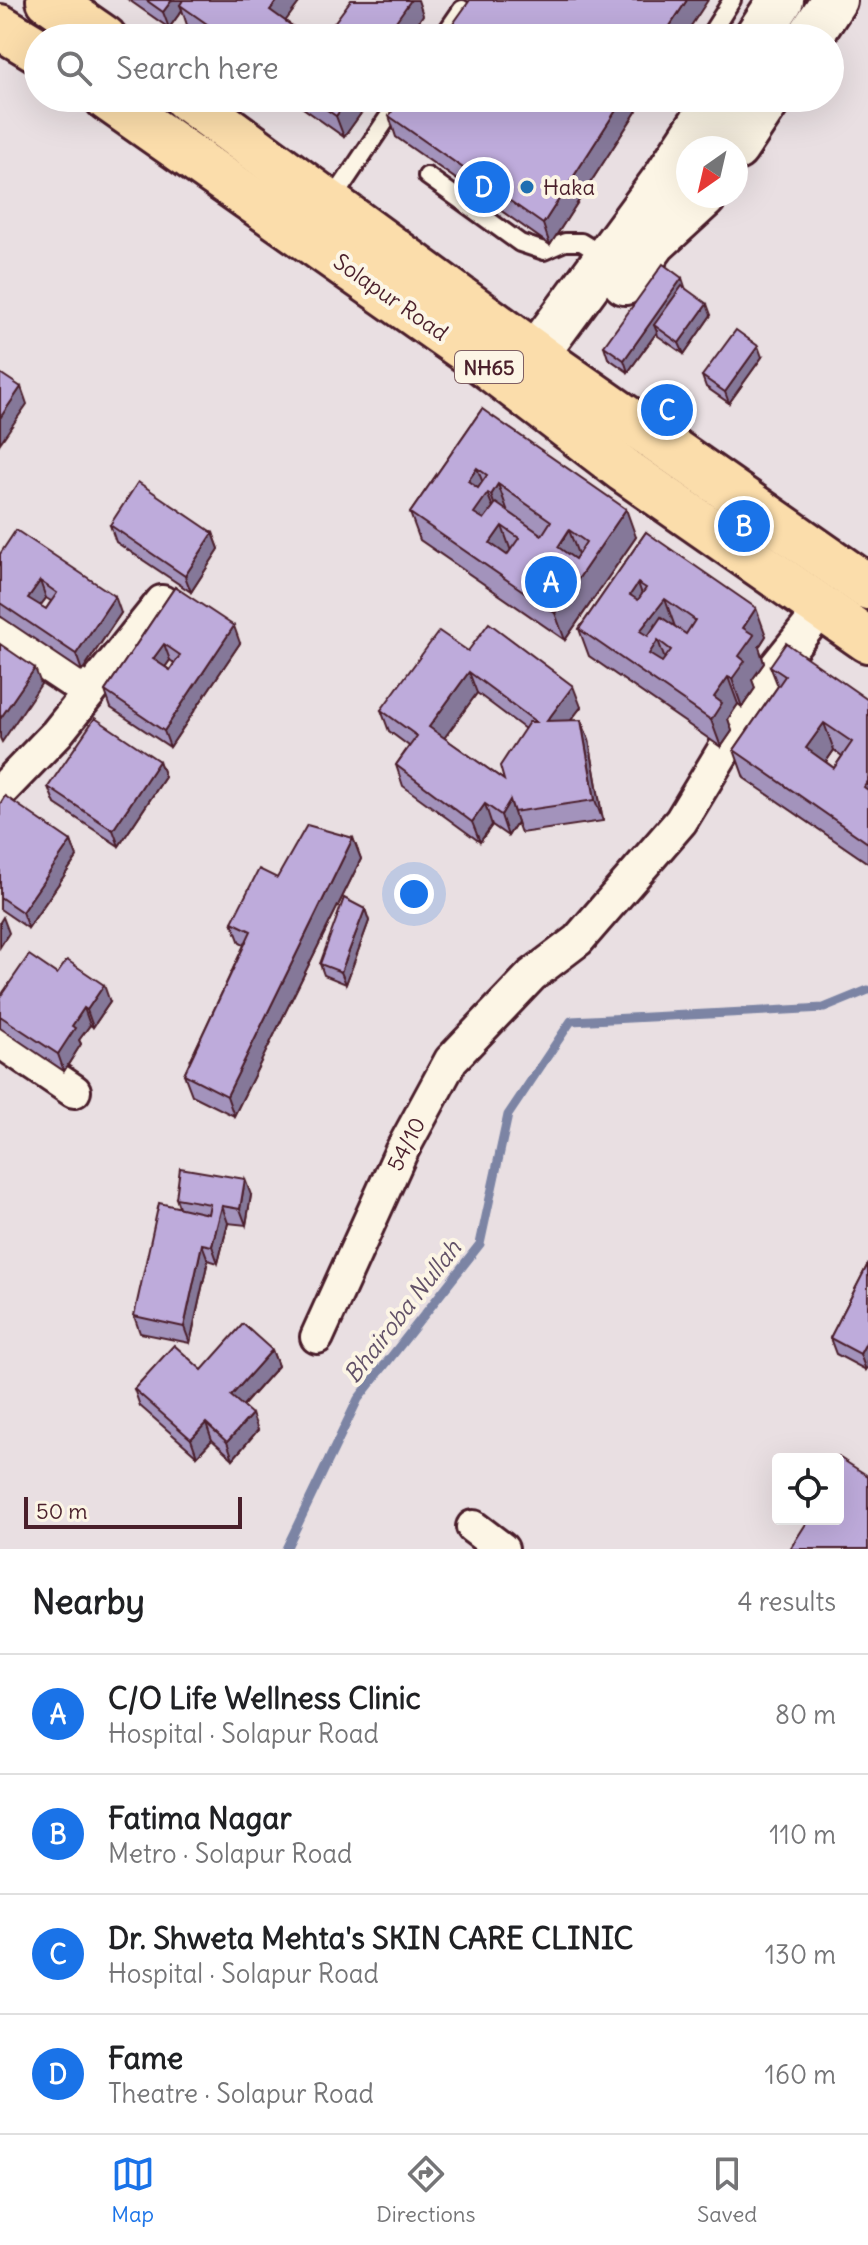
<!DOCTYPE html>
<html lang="en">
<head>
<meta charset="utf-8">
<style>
	body { margin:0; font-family:Delius,sans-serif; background:#f6f6f6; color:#202124 }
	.controls { position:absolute; right:24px; bottom:24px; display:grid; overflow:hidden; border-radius:8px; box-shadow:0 8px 32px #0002 }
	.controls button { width:72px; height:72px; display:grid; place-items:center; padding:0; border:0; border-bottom:2px solid #e0e0e0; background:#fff; color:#202124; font:40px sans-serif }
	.compass { position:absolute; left:676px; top:136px; width:72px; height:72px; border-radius:50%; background:#fff; box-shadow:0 8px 32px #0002; rotate:214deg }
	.scale { position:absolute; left:24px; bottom:20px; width:218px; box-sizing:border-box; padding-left:8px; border:4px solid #4a1f2b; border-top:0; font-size:22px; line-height:28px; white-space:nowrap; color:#4a1f2b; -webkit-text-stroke:6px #fcf5e5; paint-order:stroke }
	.you { position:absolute; left:414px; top:894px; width:28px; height:28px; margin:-20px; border:6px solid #fff; border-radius:50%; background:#1a73e8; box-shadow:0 0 0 12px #1a73e833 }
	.badge { display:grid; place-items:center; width:52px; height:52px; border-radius:50%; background:#1a73e8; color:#fff; font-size:26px; font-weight:700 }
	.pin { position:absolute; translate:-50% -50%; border:4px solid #fff; box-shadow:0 2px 8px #0006 }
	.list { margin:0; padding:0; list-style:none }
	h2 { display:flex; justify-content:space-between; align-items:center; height:104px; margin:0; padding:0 32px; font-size:34px }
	h2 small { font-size:26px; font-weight:400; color:#757577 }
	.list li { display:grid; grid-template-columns:52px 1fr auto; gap:24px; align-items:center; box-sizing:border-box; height:120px; padding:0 32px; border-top:2px solid #e0e0e0 }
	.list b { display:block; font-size:30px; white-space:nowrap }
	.list p { margin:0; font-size:26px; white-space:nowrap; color:#757577 }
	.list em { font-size:26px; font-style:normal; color:#757577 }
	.icon { flex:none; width:44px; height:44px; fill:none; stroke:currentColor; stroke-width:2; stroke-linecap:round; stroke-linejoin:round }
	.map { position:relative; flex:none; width:868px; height:1549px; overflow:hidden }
	.search { position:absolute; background:#fff; box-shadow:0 8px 32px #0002; left:24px; right:24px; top:24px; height:88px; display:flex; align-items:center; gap:20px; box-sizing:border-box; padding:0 28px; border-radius:44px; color:#757577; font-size:30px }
	.sheet { height:584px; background:#fff }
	nav { display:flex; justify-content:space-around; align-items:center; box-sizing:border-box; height:112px; border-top:2px solid #e0e0e0; background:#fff; font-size:22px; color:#757577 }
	nav a { display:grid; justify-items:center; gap:4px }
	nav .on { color:#1a73e8 }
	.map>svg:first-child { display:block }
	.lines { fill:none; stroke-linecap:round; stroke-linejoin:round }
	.stream { stroke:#7b84a4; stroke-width:9 }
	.lane-casing { stroke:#4a1f2b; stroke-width:22 }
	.street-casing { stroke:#4a1f2b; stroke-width:38 }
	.secondary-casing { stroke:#4a1f2b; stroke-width:50 }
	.highway-casing { stroke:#4a1f2b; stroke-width:50 }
	.lane { stroke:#fcf5e5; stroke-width:16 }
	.street { stroke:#fcf5e5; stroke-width:32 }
	.secondary { stroke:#fcf5e5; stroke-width:44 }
	.highway { stroke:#fbddab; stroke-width:44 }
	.wall { fill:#a393bc; stroke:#4a1f2b; stroke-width:2; fill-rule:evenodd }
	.shaded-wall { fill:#857899; stroke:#4a1f2b; stroke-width:2 }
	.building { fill:#beabdb; stroke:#4a1f2b; stroke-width:2; fill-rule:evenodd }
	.poi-dot { fill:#1f6fb2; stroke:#fcf5e5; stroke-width:3 }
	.labels { text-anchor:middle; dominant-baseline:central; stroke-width:8; stroke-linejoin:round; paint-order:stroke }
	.shield { fill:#fcf5e5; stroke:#7f5f63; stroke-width:2 }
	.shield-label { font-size:20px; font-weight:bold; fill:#4a1f2b }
	.poi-label { font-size:22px; fill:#4a1f2b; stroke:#fcf5e5; text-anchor:start }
	.street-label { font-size:22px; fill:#4a1f2b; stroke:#fcf5e5 }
	.water-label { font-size:24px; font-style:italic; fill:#625168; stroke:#fcf5e5 }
</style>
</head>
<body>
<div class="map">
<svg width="868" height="1549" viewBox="0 0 868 1549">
	<rect width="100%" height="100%" fill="#e9dfe2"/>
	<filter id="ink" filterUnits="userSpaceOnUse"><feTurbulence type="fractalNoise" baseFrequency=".0125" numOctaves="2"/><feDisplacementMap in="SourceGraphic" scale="16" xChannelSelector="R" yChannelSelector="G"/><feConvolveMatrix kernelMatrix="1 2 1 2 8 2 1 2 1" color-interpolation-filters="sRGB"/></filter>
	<g filter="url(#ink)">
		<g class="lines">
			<polyline class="stream" points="286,1549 358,1399 480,1244 508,1115 571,1021 824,1008 868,990"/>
			<defs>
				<g id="lane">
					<polyline points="442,38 462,9"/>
					<polyline points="708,38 732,0"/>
					<polyline points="427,176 520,243 544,251 565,242 581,242 606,257"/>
					<polyline points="331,202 401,98"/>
				</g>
				<g id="street">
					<polyline points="0,634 89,693"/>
					<polyline points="0,792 57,733 162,602"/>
					<polyline points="0,1041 74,1091"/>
					<polyline points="317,1337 401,1152 451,1060 532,975 578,940 681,821 770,674 823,608"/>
					<polyline points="473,1527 502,1549"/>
				</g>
				<g id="secondary">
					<polyline points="756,38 781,0"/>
					<polyline points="809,38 834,0"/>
					<polyline points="736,148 769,98"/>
					<polyline points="625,282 654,242 704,196"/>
					<polyline points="536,354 665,179 718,98"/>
				</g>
				<g id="highway">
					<polyline points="49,0 104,38"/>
					<polyline points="0,27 38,50"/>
					<polyline points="107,98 476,357 624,470 868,640"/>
					<polyline points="186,98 559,371 868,587"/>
				</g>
			</defs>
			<use href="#lane" class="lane-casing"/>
			<use href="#street" class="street-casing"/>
			<use href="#secondary" class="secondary-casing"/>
			<use href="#highway" class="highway-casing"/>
			<use href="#lane" class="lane"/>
			<use href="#street" class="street"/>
			<use href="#secondary" class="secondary"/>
			<use href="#highway" class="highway"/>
		</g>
		<g class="wall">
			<polygon points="129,0 301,0 285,21 309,38 205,38 187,25 182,10 169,28"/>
			<polygon points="289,98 372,98 344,137"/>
			<polygon points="401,98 645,98 550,245 396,137 389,116"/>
			<polygon points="686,289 711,315 684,354 658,336 657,332 628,372 608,358 604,346"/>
			<polygon points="762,357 729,403 706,387 702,376"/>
			<polygon points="482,409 636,537 565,640 420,540 410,513"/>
			<polygon points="110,525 213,533 219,549 191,592 116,542"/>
			<polygon points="646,532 766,636 759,647 764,663 752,680 755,688 742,707 738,704 728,719 732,731 721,747 589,656 579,629"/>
			<path d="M0,554L121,613L82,671L0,616ZM46,598L51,601L46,609L40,606Z"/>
			<path d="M175,587L240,643L170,747L111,708L105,691ZM170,660L174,663L170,670L165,667Z"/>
			<path d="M468,651L581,707L571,720L589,740L603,821L521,833L517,822L508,836L492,825L480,842L403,786L396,765L409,746L389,731L381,710ZM477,693L525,729L504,780L444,738Z"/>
			<path d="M770,666L868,700V863L744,778L734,750L778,686ZM834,750L842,756L834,768L826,762Z"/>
			<polygon points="159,761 165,777 119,846 55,804 48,787"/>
			<polygon points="0,804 71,841 77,857 28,928 0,909"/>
			<polygon points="353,838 361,859 234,1116 192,1095 184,1074 244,945 240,943 232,922 277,878"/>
			<polygon points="365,909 369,921 346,984 324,975 320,964"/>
			<polygon points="57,974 110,1002 93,1027 90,1025 79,1040 81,1044 64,1071 0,1028 0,997"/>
			<polygon points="251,1195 246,1225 228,1223 218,1263 208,1260 190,1343 140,1333 134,1316 179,1207 176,1198"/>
			<polygon points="868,1264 868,1367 866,1370 836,1354 830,1338"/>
			<polygon points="272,1350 278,1366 243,1406 258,1430 233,1459 212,1440 197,1456 140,1406 134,1389"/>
		</g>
		<g class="shaded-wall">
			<polygon points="172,0 189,0 180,5 182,10 169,28 163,12"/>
			<polygon points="278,0 301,0 278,31 270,10"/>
			<polygon points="410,0 418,0 423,15 407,38 384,38"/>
			<polygon points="687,0 708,0 683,38 662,38"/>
			<polygon points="349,98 372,98 344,137 336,116"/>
			<polygon points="624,98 645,98 550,245 543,224"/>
			<polygon points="682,278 686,290 654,325 657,332 628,372 624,360"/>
			<polygon points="707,304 711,315 684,354 679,343"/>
			<polygon points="758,346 762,357 729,403 725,392"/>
			<polygon points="21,387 27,404 0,443 0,418"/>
			<polygon points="477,468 498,520 484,540 474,513 468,481"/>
			<polygon points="498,484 508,512 501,523 491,495"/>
			<polygon points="626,509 636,537 565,640 555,613"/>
			<polygon points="502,526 512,554 500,571 490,543"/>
			<polygon points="569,530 579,557 568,574 558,547"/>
			<polygon points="213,533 219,549 191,592 185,576"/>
			<polygon points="40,581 46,598 34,614 28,598"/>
			<polygon points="638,583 648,611 630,595"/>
			<polygon points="115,596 121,613 82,671 76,654"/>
			<polygon points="665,599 675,627 658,640 668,668 659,681 640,631"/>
			<polygon points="756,608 766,636 759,647 764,663 752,680 755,688 742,707 732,679 743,628"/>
			<polygon points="234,626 240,643 170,747 164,731"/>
			<polygon points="164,644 170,660 159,676 153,659"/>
			<polygon points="35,668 41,684 2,742 0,738 0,719"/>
			<polygon points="469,672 477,693 437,748 429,727"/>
			<polygon points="728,677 738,704 728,719 732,731 721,747 711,720 714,697"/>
			<polygon points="573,686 581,707 554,742 547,721"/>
			<polygon points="581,720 589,740 603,821 595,800"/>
			<polygon points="824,723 834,750 816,776 806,748"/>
			<polygon points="159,761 165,777 119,846 113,830"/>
			<polygon points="510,800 517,822 508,836 501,815"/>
			<polygon points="485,804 492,825 480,842 472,822"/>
			<polygon points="353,838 361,859 234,1116 227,1096"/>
			<polygon points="71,841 77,857 28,928 22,912"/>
			<polygon points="365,909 369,921 346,984 341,972"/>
			<polygon points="3,917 9,933 0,947 0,922"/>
			<polygon points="104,985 110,1002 93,1027 87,1010"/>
			<polygon points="84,1008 90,1025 79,1040 81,1044 64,1071 58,1054 72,1026"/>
			<polygon points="245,1179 251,1195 246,1225 240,1209"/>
			<polygon points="222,1206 228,1223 218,1263 212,1246"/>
			<polygon points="202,1244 208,1260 190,1343 184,1327"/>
			<polygon points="868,1339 868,1367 866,1370 860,1354"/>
			<polygon points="272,1350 278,1366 237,1412 231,1396"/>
			<polygon points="252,1414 258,1430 233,1459 227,1442"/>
			<polygon points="206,1423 212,1440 197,1456 191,1439"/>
		</g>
		<g class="building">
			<polygon points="146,0 172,0 163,12"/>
			<polygon points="183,0 278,0 270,10 309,38 227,38 180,5"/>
			<polygon points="351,0 411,0 384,38 323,38"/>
			<polygon points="470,0 687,0 662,38 443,38"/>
			<polygon points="310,98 349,98 336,116"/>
			<polygon points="401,98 624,98 543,224 389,116"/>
			<polygon points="663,264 682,278 624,360 604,346"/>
			<polygon points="682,286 707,304 679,343 654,325"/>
			<polygon points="736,330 758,346 725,392 702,376"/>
			<polygon points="0,373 21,387 0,418"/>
			<path d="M482,409L626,509L555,613L410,513ZM477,468L487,475L478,488L468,481ZM498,484L551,521L542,535L496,503L484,519L474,513L488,493L491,495ZM502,526L519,538L507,555L490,543ZM569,530L586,542L575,559L558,547Z"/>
			<polygon points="138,482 213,533 185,576 110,525"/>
			<path d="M16,530L115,596L76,654L0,603V554ZM40,581L57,593L46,609L28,598Z"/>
			<path d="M646,532L756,608L743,628L754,635L739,656L745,661L732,679L728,677L714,697L722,703L711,720L579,629ZM638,583L646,588L638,600L630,595ZM665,599L695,620L686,634L661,617L648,636L640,631ZM658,640L671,650L662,662L649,654Z"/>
			<path d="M175,587L234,626L164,731L105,691ZM164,644L180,655L170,670L153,659Z"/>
			<path d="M489,623L573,686L547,721L581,720L595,800L514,812L510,800L501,815L485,804L472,822L396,765L417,736L381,710L439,631L468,651ZM469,672L536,722H529L500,766L504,780L429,727Z"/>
			<path d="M786,643L868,700V781L864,787L868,790V843L734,750L785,676L770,666ZM824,723L852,742L834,768L806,748Z"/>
			<polygon points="0,644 35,668 0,719"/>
			<polygon points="95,718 159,761 113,830 48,787"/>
			<polygon points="5,796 71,841 22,912 0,897 0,804"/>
			<polygon points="307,825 353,838 227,1096 184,1074 251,931 232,922 259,869 277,878"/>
			<polygon points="344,898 365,909 341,972 320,964"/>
			<polygon points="29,955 57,974 67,960 104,985 87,1010 84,1008 72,1026 75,1028 58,1054 0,1016 0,997"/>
			<polygon points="180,1168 245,1179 240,1209 222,1206 212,1246 202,1244 184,1327 134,1316 159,1203 208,1214 210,1204 176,1198"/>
			<polygon points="868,1264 868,1339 860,1354 830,1338"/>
			<polygon points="243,1324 272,1350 231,1396 252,1414 227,1442 206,1423 191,1439 134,1389 174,1345 202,1370"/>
			<polygon points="837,1456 868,1476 868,1549 790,1549 809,1519 838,1519 838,1459 835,1459"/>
		</g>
	</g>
	<circle class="poi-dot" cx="527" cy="187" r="8"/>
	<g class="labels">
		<rect class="shield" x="455" y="351" width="68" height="32" rx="6"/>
		<g class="shield-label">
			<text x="489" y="367">NH65</text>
		</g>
		<g class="poi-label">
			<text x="543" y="187">Haka</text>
		</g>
		<g class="street-label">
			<text transform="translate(391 297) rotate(35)">Solapur Road</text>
			<text transform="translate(406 1144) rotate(-63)">54/10</text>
		</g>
		<g class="water-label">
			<text transform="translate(402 1311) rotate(-52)">Bhairoba Nullah</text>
		</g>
	</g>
</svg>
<div class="controls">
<button><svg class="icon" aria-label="locate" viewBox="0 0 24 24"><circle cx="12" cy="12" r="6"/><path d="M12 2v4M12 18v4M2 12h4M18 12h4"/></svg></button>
</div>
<svg class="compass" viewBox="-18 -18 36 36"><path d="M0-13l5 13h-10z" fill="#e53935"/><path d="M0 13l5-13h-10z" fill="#757577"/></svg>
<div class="scale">50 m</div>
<div class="you"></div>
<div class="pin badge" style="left:551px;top:582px">A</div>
<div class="pin badge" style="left:744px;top:526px">B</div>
<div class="pin badge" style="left:667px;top:410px">C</div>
<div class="pin badge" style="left:484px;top:187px">D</div>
<div class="search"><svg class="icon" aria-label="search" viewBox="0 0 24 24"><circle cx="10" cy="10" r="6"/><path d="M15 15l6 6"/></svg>Search here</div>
</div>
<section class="sheet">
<h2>Nearby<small>4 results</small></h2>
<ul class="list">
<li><span class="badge">A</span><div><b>C/O Life Wellness Clinic</b><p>Hospital · Solapur Road</p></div><em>80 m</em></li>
<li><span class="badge">B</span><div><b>Fatima Nagar</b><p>Metro · Solapur Road</p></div><em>110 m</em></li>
<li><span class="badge">C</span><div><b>Dr. Shweta Mehta's SKIN CARE CLINIC</b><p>Hospital · Solapur Road</p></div><em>130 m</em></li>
<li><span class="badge">D</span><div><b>Fame</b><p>Theatre · Solapur Road</p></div><em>160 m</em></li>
</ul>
</section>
<nav>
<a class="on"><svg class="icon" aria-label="map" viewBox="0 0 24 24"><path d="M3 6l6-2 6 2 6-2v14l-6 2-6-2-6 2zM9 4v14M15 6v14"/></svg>Map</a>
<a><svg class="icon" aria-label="directions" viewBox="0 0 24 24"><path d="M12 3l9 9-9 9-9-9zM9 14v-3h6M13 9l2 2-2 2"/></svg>Directions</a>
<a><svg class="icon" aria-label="saved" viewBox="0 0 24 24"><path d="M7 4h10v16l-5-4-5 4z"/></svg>Saved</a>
</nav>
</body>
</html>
